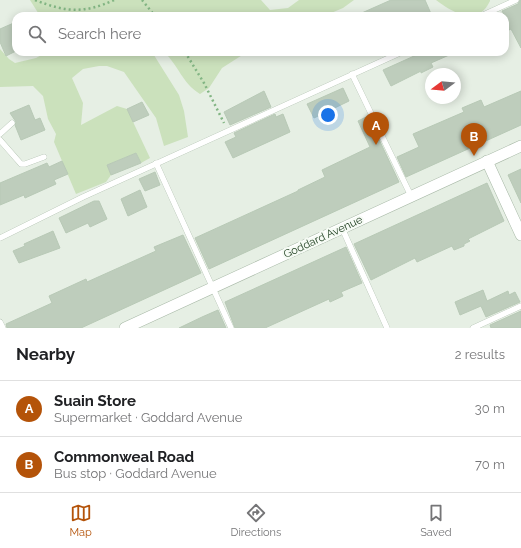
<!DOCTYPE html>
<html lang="en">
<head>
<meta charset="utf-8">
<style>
	body { margin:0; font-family:Raleway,sans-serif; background:#f2f2f2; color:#202124 }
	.compass { position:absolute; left:425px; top:68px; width:36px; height:36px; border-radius:50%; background:#fff; box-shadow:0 2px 10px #0003; rotate:254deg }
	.you { position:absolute; left:328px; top:115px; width:14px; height:14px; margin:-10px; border:3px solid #fff; border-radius:50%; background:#1a73e8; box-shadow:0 0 0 6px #1a73e833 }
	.badge { display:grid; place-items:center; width:26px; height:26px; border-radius:50%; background:#b45309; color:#fff; font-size:13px; font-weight:700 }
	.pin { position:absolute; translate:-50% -33px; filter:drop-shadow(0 1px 2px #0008) }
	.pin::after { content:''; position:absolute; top:21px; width:14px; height:12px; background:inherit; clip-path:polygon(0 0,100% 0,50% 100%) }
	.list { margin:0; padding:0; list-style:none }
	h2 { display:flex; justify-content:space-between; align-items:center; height:52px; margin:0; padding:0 16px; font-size:17px }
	h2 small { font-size:13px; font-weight:400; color:#757577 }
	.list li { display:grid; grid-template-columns:26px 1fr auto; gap:12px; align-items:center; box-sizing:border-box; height:56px; padding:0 16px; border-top:1px solid #e0e0e0 }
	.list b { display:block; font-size:15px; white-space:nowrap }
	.list p { margin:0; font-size:13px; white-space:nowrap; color:#757577 }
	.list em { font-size:13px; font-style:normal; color:#757577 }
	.icon { flex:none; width:22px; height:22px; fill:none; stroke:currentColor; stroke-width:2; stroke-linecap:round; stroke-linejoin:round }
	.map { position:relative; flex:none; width:521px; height:328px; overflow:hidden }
	.search { position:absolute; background:#fff; box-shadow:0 2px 10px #0003; left:12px; right:12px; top:12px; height:44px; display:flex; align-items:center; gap:10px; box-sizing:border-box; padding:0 14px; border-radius:12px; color:#757577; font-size:15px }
	.sheet { height:164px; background:#fff }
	nav { display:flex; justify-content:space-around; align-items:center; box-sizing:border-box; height:56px; border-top:1px solid #e0e0e0; background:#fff; font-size:11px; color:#757577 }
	nav a { display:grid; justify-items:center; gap:2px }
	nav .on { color:#b45309 }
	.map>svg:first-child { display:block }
	.green { fill:#cbe1bc }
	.building { fill:#becdbc; stroke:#b8c9b6 }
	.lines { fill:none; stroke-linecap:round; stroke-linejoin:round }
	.lane-casing { stroke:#a7b8a6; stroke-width:6 }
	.street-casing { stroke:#a7b8a6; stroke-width:12 }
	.path { stroke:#82b583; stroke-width:2.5; stroke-dasharray:2 3; stroke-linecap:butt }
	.lane { stroke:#fff; stroke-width:5.5 }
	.street { stroke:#fff; stroke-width:11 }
	.labels { text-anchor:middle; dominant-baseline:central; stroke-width:4; stroke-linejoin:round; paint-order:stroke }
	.street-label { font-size:11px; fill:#224223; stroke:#f6fbf5 }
</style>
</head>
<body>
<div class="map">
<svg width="521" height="328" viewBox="0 0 521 328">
	<rect width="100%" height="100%" fill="#e6efe4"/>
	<g class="green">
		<polygon points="30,0 261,0 270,10 288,8 299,0 354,0 343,8 324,16 40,16"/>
		<path d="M436,0H490V1C477,28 452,12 436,0Z"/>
		<polygon points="0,49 9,59 15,63 36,58 47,52 152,52 179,95 184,111 188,137 164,146 156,118 124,72 107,66 99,66 83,69 72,78 83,103 81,125 117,106 127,109 150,158 141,163 136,153 107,165 111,175 106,182 76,194 54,142 56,134 48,119 43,96 33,86 0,87"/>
		<path d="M164,52H247L222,68L209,88L200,94C182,83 179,66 164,52Z"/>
	</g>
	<g class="building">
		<polygon points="391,0 425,0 432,16 355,16"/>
		<polygon points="520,0 521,0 521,48 511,29 505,32 505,16 502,11 518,4"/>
		<polygon points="16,22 16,51 6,56 0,42 0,29"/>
		<polygon points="423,52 456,52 431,63 433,67 421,73 421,71 391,86 383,70"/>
		<polygon points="343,88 349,101 314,118 307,104"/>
		<polygon points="264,91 271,107 230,125 224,112"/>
		<polygon points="521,91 521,125 406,177 397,157 419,147 413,134 464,112 462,108 481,100 484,107"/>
		<polygon points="142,102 149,115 133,122 127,109"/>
		<polygon points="29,105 35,120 40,118 45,130 21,140 15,125 16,122 10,113"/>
		<polygon points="275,114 276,117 283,114 290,132 233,158 225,142 236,137 234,133"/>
		<polygon points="368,116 399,182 209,269 195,238 298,191 298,190 325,177 322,170 370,147 358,121"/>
		<polygon points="136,153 141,163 111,175 107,165"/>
		<polygon points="62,161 68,174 54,180 56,184 25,198 24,195 0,205 0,183 47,163 49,167"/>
		<polygon points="521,169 521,203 508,175"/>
		<polygon points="155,172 160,185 145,191 139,179"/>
		<polygon points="487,183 504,221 468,239 470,241 464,244 464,246 454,250 452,246 417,262 415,258 371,280 354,244"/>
		<polygon points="140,190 147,207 128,216 121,199"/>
		<polygon points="94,201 99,201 107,219 90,227 88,223 66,233 59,218"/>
		<polygon points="53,231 60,248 19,263 13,251 25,246 24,244"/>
		<polygon points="183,235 201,273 81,328 7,328 6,324 52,303 49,296 86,279 87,282 156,251 154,247"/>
		<polygon points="346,247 362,283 341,292 343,296 330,302 329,299 265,328 235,328 225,302"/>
		<polygon points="483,290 487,301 508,291 509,295 515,292 520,302 486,317 481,306 460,315 455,302"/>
		<polygon points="218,310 226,328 179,328 202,317"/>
		<polygon points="521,311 521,328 491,328 490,325"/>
	</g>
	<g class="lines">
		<defs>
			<g id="lane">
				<polyline points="481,16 516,0"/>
				<polyline points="352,74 411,196"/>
				<polyline points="0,134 12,123"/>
				<polyline points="0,140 21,164 25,164 44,157"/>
				<polyline points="156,163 231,328"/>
				<polyline points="342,228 387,328"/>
				<polyline points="0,238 83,197 402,52"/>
				<polyline points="0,322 3,328"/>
				<polyline points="473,328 521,306"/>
			</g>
			<g id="street">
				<polyline points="487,161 521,235"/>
				<polyline points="125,328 521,146"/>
			</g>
		</defs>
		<use href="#lane" class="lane-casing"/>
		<use href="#street" class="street-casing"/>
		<g class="path">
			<path d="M35,0C65,12 84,14 114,0"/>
			<polyline points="142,0 155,16"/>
			<polyline points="185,52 204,83 224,123"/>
		</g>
		<use href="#lane" class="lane"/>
		<use href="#street" class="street"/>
	</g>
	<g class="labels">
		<g class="street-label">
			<text transform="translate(323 237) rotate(-25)">Goddard Avenue</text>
		</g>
	</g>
</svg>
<svg class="compass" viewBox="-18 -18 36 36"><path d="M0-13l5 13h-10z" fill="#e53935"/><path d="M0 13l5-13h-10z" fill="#757577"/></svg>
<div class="you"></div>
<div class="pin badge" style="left:376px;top:145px">A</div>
<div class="pin badge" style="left:474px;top:156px">B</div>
<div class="search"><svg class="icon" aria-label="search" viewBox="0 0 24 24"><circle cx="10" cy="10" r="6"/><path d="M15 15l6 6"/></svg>Search here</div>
</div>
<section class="sheet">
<h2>Nearby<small>2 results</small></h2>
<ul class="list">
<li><span class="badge">A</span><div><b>Suain Store</b><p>Supermarket · Goddard Avenue</p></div><em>30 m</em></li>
<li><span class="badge">B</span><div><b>Commonweal Road</b><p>Bus stop · Goddard Avenue</p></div><em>70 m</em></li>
</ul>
</section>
<nav>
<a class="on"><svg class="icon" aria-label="map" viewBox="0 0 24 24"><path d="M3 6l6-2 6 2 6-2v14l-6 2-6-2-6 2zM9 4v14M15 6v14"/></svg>Map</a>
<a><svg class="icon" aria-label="directions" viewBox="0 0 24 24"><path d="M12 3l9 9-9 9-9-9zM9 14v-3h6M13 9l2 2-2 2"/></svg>Directions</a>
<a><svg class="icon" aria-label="saved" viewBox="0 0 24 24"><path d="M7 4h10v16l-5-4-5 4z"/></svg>Saved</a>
</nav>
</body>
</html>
